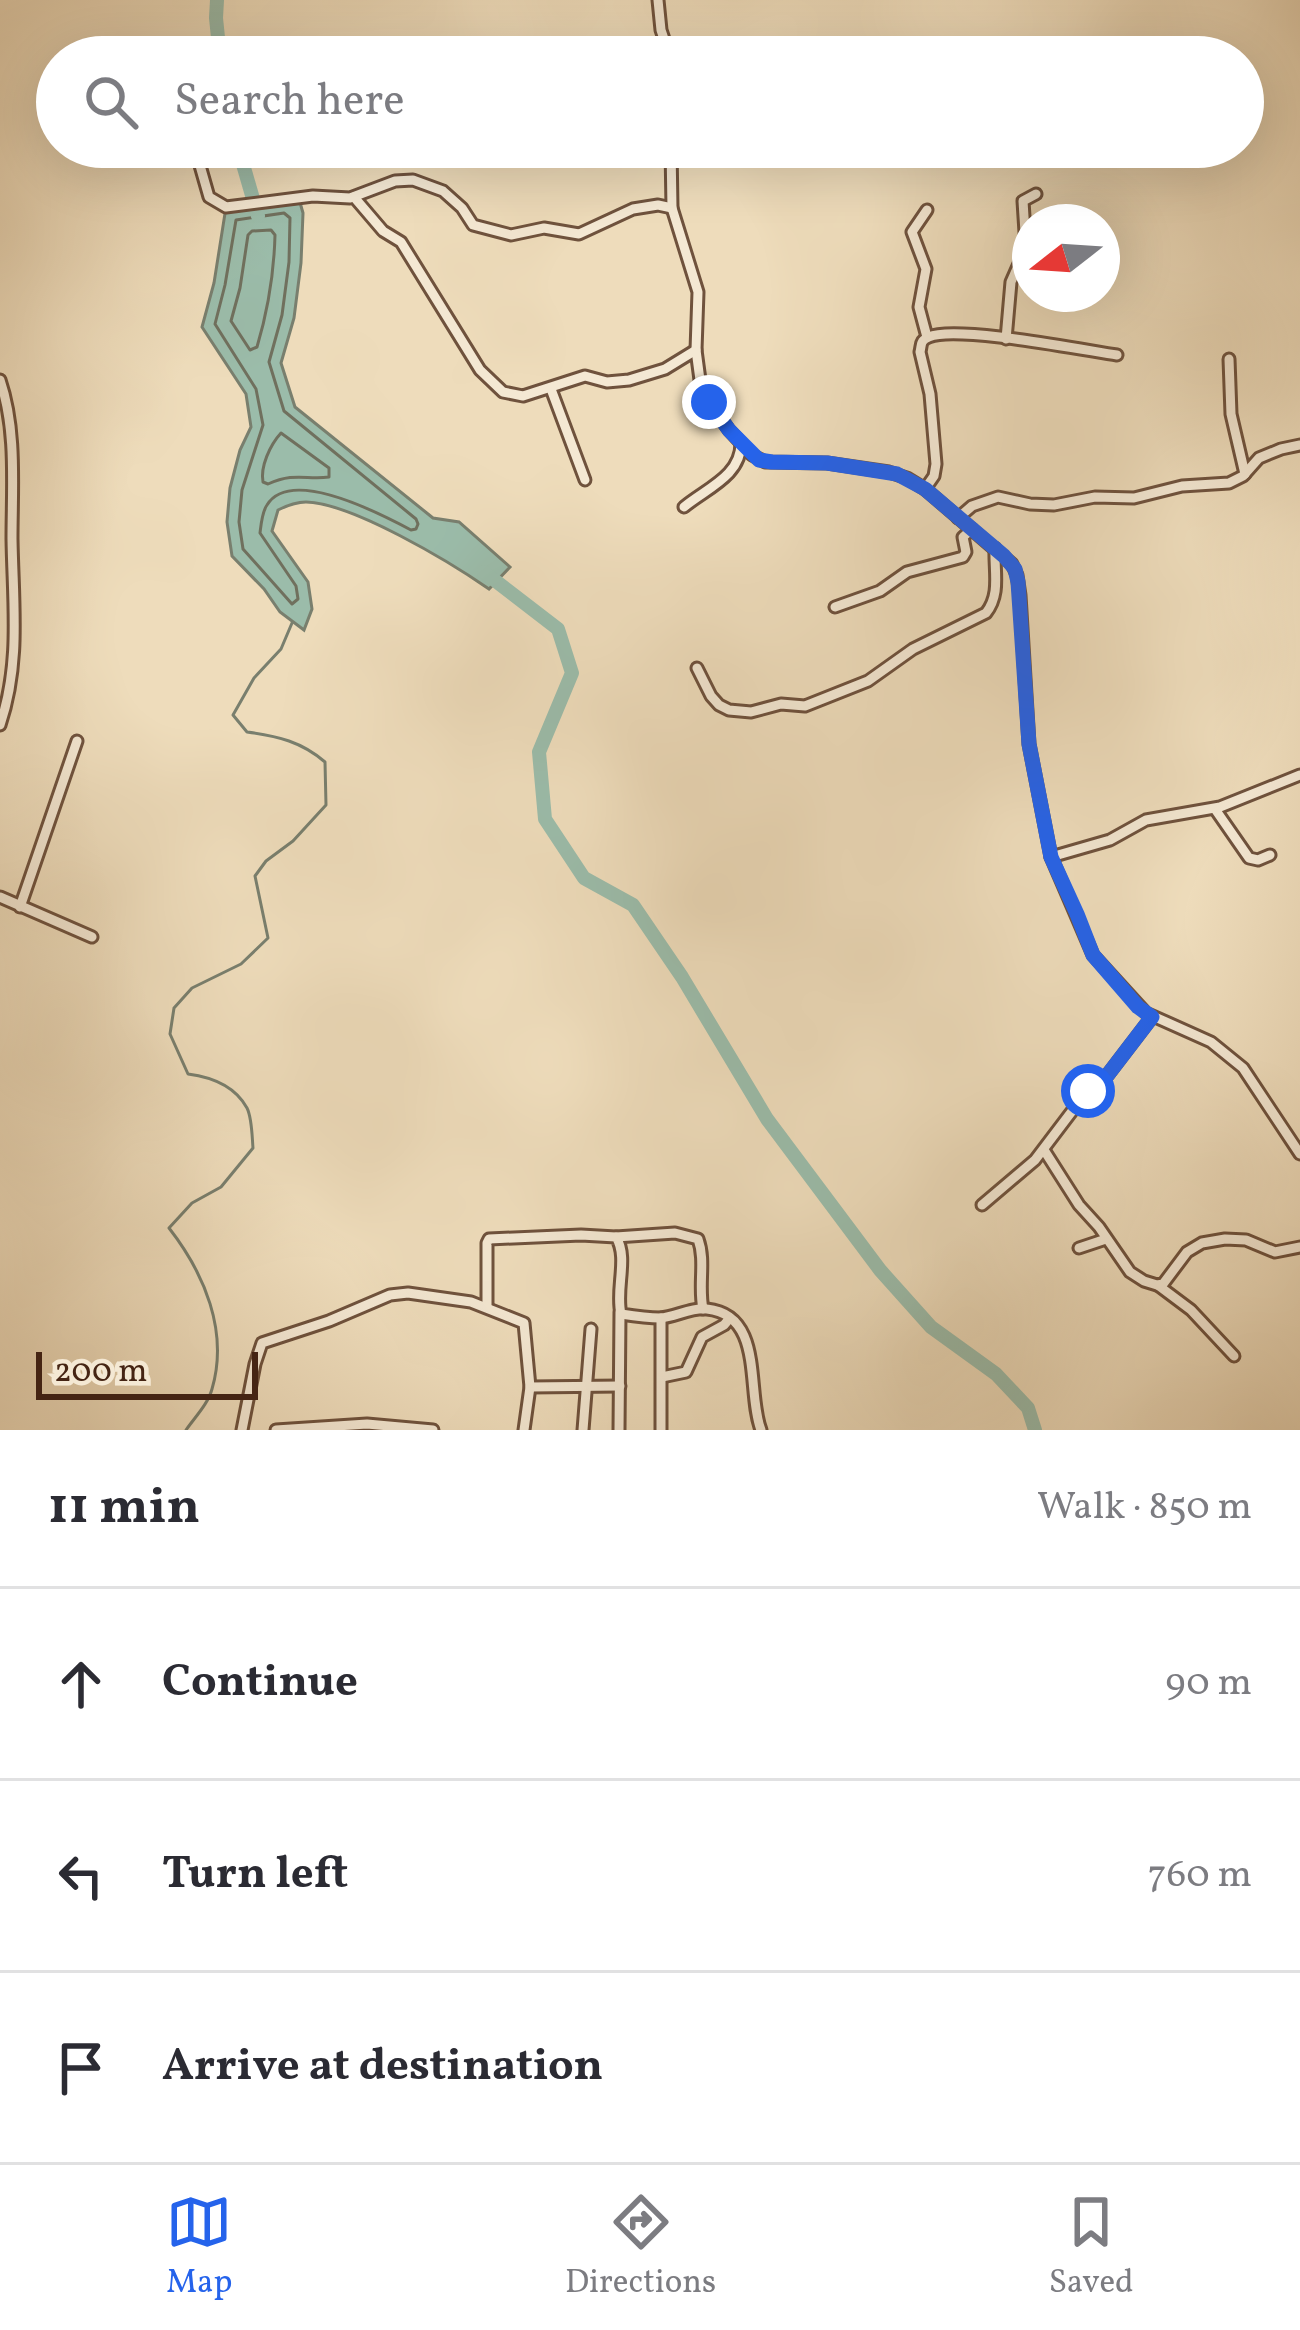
<!DOCTYPE html>
<html lang="en">
<head>
<meta charset="utf-8">
<style>
	body { margin:0; font-family:Vollkorn,serif; background:#f7f7f7; color:#2b2b33 }
	.compass { position:absolute; left:1012px; top:204px; width:108px; height:108px; border-radius:50%; background:#fff; box-shadow:0 12px 48px #0002; rotate:253deg }
	.scale { position:absolute; left:36px; bottom:30px; width:222px; box-sizing:border-box; padding-left:12px; border:6px solid #452413; border-top:0; font-size:33px; line-height:42px; white-space:nowrap; color:#452413; -webkit-text-stroke:9px #f4e8d3; paint-order:stroke }
	.stop { position:absolute; width:36px; height:36px; margin:-27px; border:9px solid #2563eb; border-radius:50%; background:#fff }
	.stop.end { background:#2563eb; border-color:#fff; box-shadow:0 3px 12px #0008 }
	.list { margin:0; padding:0; list-style:none }
	h2 { display:flex; justify-content:space-between; align-items:center; height:156px; margin:0; padding:0 48px; font-size:51px }
	h2 small { font-size:39px; font-weight:400; color:#7c7c81 }
	.list li { display:grid; grid-template-columns:78px 1fr auto; gap:36px; align-items:center; box-sizing:border-box; height:192px; padding:0 48px; border-top:3px solid #e1e1e2 }
	.list b { display:block; font-size:45px; white-space:nowrap }
	.list em { font-size:39px; font-style:normal; color:#7c7c81 }
	.icon { flex:none; width:66px; height:66px; fill:none; stroke:currentColor; stroke-width:2; stroke-linecap:round; stroke-linejoin:round }
	.map { position:relative; flex:none; width:1300px; height:1430px; overflow:hidden }
	.search { position:absolute; background:#fff; box-shadow:0 12px 48px #0002; left:36px; right:36px; top:36px; height:132px; display:flex; align-items:center; gap:30px; box-sizing:border-box; padding:0 42px; border-radius:66px; color:#7c7c81; font-size:45px }
	.sheet { height:732px; background:#fff }
	nav { display:flex; justify-content:space-around; align-items:center; box-sizing:border-box; height:168px; border-top:3px solid #e1e1e2; background:#fff; font-size:33px; color:#7c7c81 }
	nav a { display:grid; justify-items:center; gap:6px }
	nav .on { color:#2563eb }
	.map>svg:first-child { display:block }
	.water { fill:#9bbcaa; stroke:#797f6e; stroke-width:3 }
	.lines { fill:none; stroke-linecap:round; stroke-linejoin:round }
	.shore { stroke:#70705e; stroke-width:3 }
	.stream { stroke:#797f6e; stroke-width:3 }
	.river { stroke:#9bbcaa; stroke-width:14 }
	.minor-casing { stroke:#6f523d; stroke-width:15 }
	.minor { stroke:#f4e8d3; stroke-width:9 }
	.route { stroke:#2563eb; stroke-width:15 }
</style>
</head>
<body>
<div class="map">
<svg width="1300" height="1430" viewBox="0 0 1300 1430">
	<rect width="100%" height="100%" fill="#eedcbb"/>
	<filter id="stains"><feTurbulence type="fractalNoise" baseFrequency=".00167" numOctaves="4"/><feColorMatrix values="0 0 0 0 .2 0 0 0 0 .09 0 0 0 0 .02 0 0 0 .5 -.17"/></filter>
	<radialGradient id="worn" r=".72"><stop offset=".6" stop-color="#630" stop-opacity="0"/><stop offset="1" stop-color="#630" stop-opacity=".3"/></radialGradient>
	<path class="water" d="M299,199L303,213L301,263L294,318L281,363L295,407L433,518L459,522L510,567L489,589C450,562 352,503 306,502C296,502 286,506 278,510L272,531L308,582L312,609L304,630L280,612L264,589L232,556L227,522L230,488L240,450L251,427L246,394L202,327L214,283L226,207Z"/>
	<g class="lines">
		<g class="shore">
			<path d="M284,213L290,218L289,262L282,315L269,362L284,411L416,519L418,524L416,529L411,530C383,515 291,466 267,505C262,512 261,525 260,533L296,586L298,599L292,604L243,549L239,522L242,490L263,425L256,389L215,324L225,285L236,220Z"/>
			<path d="M271,230L275,235C274,274 268,310 257,347L250,350L231,321L240,288L248,235L252,231Z"/>
			<path d="M281,433L329,468V477C306,480 295,472 268,484L263,482C260,467 270,445 281,433Z"/>
		</g>
		<path class="stream" d="M186,1430C195,1417 208,1404 212,1389C229,1331 204,1273 169,1228L192,1203L221,1187L253,1148C252,1136 252,1118 247,1108C235,1086 211,1077 188,1074L170,1034L174,1008L192,988L241,964L268,938L255,876L266,861L293,841L326,805L325,762C302,742 278,736 247,732L233,715L254,678L281,649L292,623"/>
		<g class="river">
			<polyline points="217,0 216,18 220,57"/>
			<polyline points="238,147 258,216"/>
			<polyline points="484,572 558,629 572,673 539,752 545,819 584,878 633,905 682,977 767,1119 880,1270 931,1327 996,1374 1028,1408 1035,1430"/>
		</g>
		<defs>
			<g id="minor">
				<polyline points="658,0 661,30 670,57"/>
				<polyline points="587,56 588,57"/>
				<polyline points="671,147 672,208 698,292 696,350 700,380 709,402 729,430 752,455 765,462 827,463 889,472 907,478 925,489 1012,564 1017,575 1020,595 1029,744 1051,857 1093,955 1146,1013 1211,1042 1243,1068 1300,1154"/>
				<polyline points="197,155 209,197 226,207 313,196 350,198 395,181 413,180 443,191 462,208 473,225 511,235 544,228 579,234 633,209 658,205 672,208"/>
				<polyline points="354,197 383,231 401,242 480,370 503,392 523,396 585,376 607,382 629,380 665,369 696,350"/>
				<polyline points="927,210 912,232 926,269 919,307 927,337"/>
				<polyline points="1006,339 1011,282 1026,248 1023,201 1036,194"/>
				<polyline points="1229,359 1231,414 1245,474"/>
				<path d="M0,380C17,430 12,487 12,539C13,603 21,663 0,725"/>
				<polyline points="551,389 585,480"/>
				<path d="M925,489L934,476L936,464L930,394L920,352C922,343 920,341 929,337C955,325 1083,350 1117,355"/>
				<path d="M684,507C707,488 741,476 741,443"/>
				<polyline points="958,518 972,506 998,497 1030,504 1054,505 1095,497 1134,498 1182,486 1229,483 1243,476 1259,458 1281,449 1300,445"/>
				<polyline points="835,607 880,591 907,572 963,557 966,552 963,537 972,529"/>
				<path d="M697,668L711,696L719,705L729,710L751,712L781,704L805,706L868,681L913,649L986,613C1001,594 994,572 995,548"/>
				<polyline points="1215,809 1249,858 1258,860 1270,855"/>
				<polyline points="1051,857 1110,840 1146,820 1220,807 1300,775"/>
				<polyline points="0,897 92,937"/>
				<polyline points="20,907 77,741"/>
				<polyline points="1044,1150 1079,1205 1099,1227 1130,1272 1144,1281 1157,1285 1163,1284 1187,1252 1202,1243 1225,1239 1246,1240 1275,1252 1300,1247"/>
				<polyline points="982,1205 1035,1160 1082,1098 1103,1081 1152,1017"/>
				<path d="M616,1237L675,1233L698,1239C706,1261 698,1285 703,1309"/>
				<polyline points="1079,1248 1106,1239"/>
				<polyline points="1159,1286 1191,1310 1234,1356"/>
				<path d="M487,1307V1243L489,1239L581,1235L616,1237C629,1258 615,1289 621,1314C634,1316 647,1318 660,1318C675,1317 692,1307 707,1309C765,1315 746,1392 761,1430"/>
				<polyline points="662,1377 686,1372 702,1337 724,1325 730,1318"/>
				<polyline points="530,1387 620,1386"/>
				<polyline points="242,1430 255,1364 262,1343 329,1321 390,1295 408,1293 471,1302 524,1323 530,1387 524,1430"/>
				<polyline points="276,1430 367,1424 433,1430"/>
				<polyline points="583,1430 591,1329"/>
				<polyline points="619,1430 620,1312"/>
				<polyline points="661,1430 661,1318"/>
			</g>
		</defs>
		<use href="#minor" class="minor-casing"/>
		<use href="#minor" class="minor"/>
	</g>
	<g class="lines">
		<polyline class="route" points="709,402 729,430 759,460 772,462 827,463 897,474 925,489 1004,556 1015,569 1018,582 1029,744 1051,857 1077,914 1093,955 1138,1007 1152,1017 1103,1081 1088,1091"/>
	</g>
	<rect width="100%" height="100%" filter="url(#stains)"/>
	<rect width="100%" height="100%" fill="url(#worn)"/>
</svg>
<svg class="compass" viewBox="-18 -18 36 36"><path d="M0-13l5 13h-10z" fill="#e53935"/><path d="M0 13l5-13h-10z" fill="#7c7c81"/></svg>
<div class="scale">200 m</div>
<div class="stop" style="left:1088px;top:1091px"></div>
<div class="stop end" style="left:709px;top:402px"></div>
<div class="search"><svg class="icon" aria-label="search" viewBox="0 0 24 24"><circle cx="10" cy="10" r="6"/><path d="M15 15l6 6"/></svg>Search here</div>
</div>
<section class="sheet">
<h2>11 min<small>Walk · 850 m</small></h2>
<ul class="list">
<li><svg class="icon" aria-label="ahead" viewBox="0 0 24 24"><path d="M12 20V5M6 11l6-6 6 6"/></svg><div><b>Continue</b></div><em>90 m</em></li>
<li><svg class="icon" aria-label="left" viewBox="0 0 24 24"><path d="M17 20v-9H6M10 6l-5 5 5 5"/></svg><div><b>Turn left</b></div><em>760 m</em></li>
<li><svg class="icon" aria-label="arrive" viewBox="0 0 24 24"><path d="M6 21V4h12l-3 4 3 4H6"/></svg><div><b>Arrive at destination</b></div></li>
</ul>
</section>
<nav>
<a class="on"><svg class="icon" aria-label="map" viewBox="0 0 24 24"><path d="M3 6l6-2 6 2 6-2v14l-6 2-6-2-6 2zM9 4v14M15 6v14"/></svg>Map</a>
<a><svg class="icon" aria-label="directions" viewBox="0 0 24 24"><path d="M12 3l9 9-9 9-9-9zM9 14v-3h6M13 9l2 2-2 2"/></svg>Directions</a>
<a><svg class="icon" aria-label="saved" viewBox="0 0 24 24"><path d="M7 4h10v16l-5-4-5 4z"/></svg>Saved</a>
</nav>
</body>
</html>
